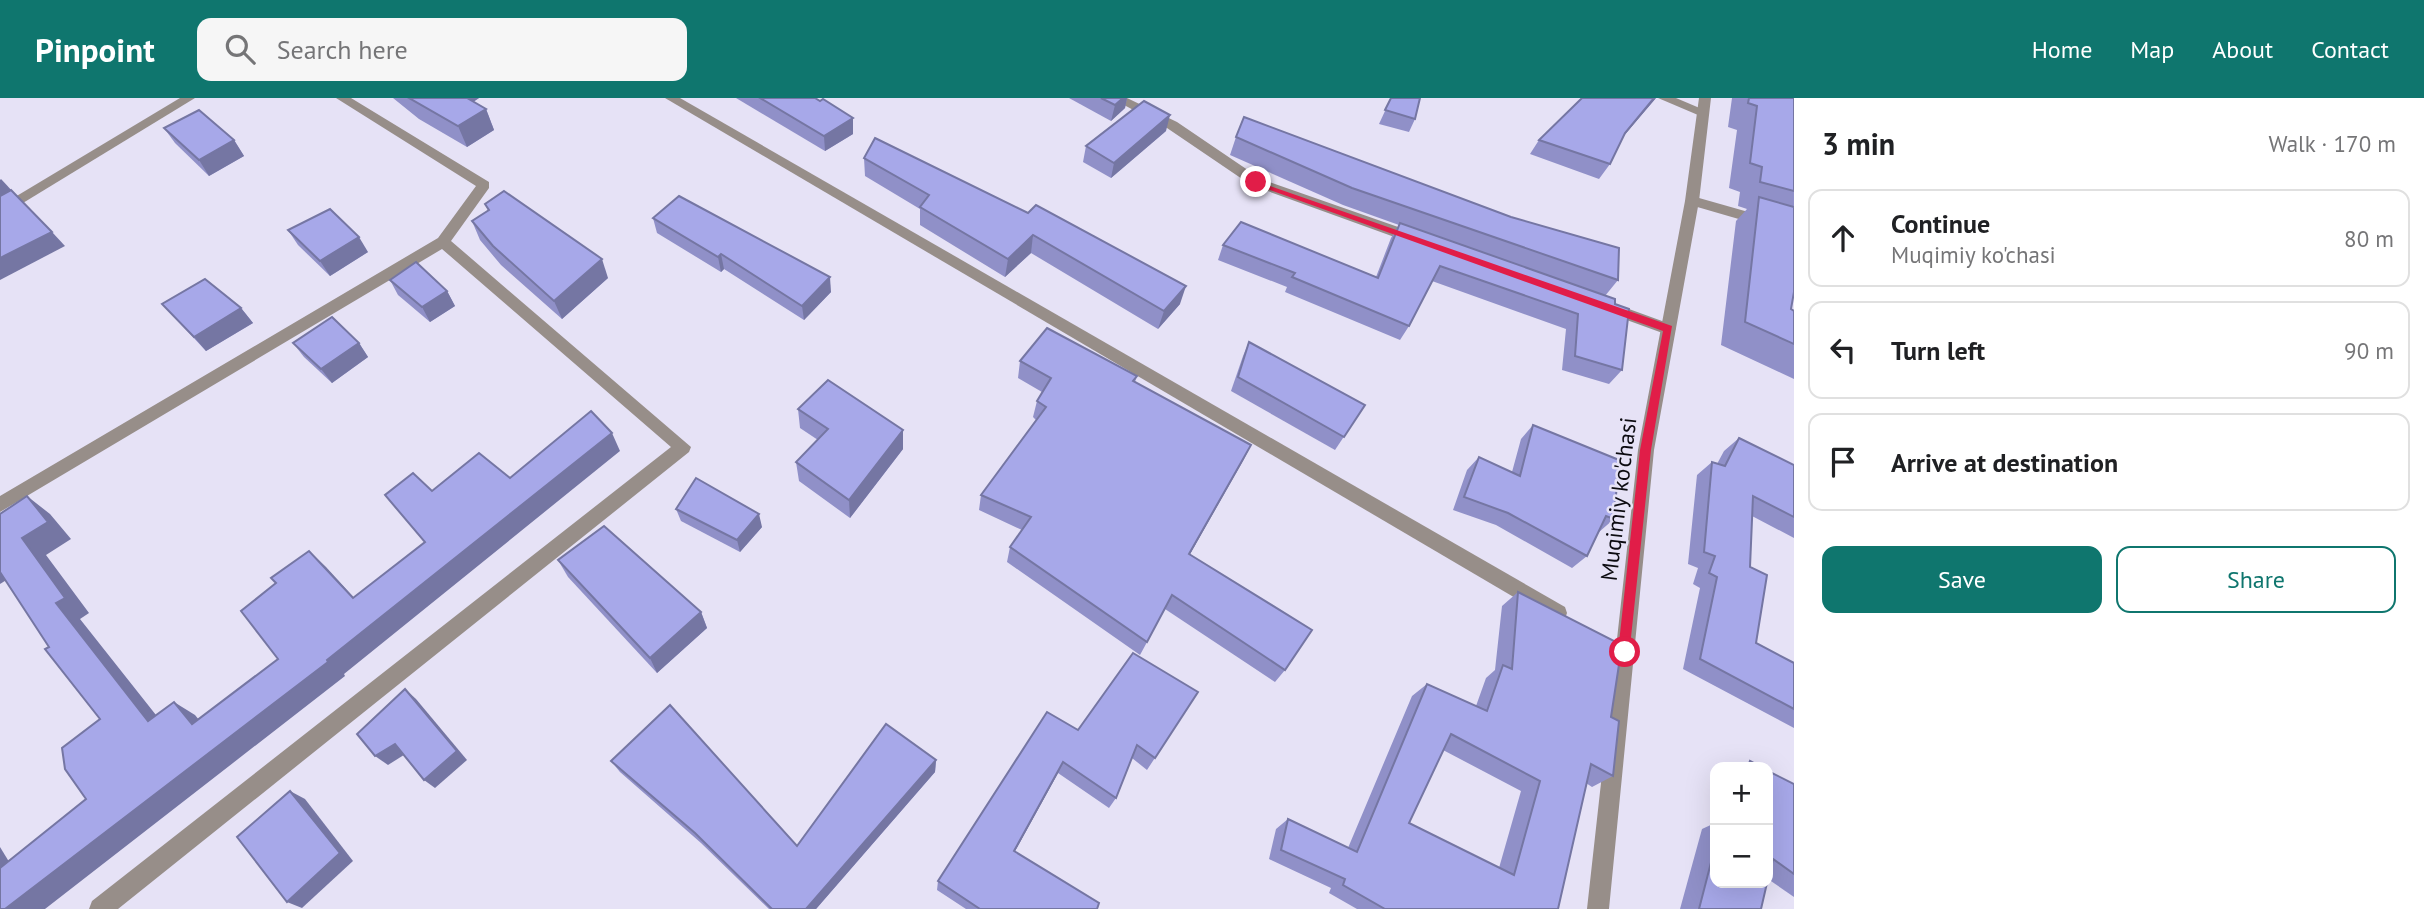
<!DOCTYPE html>
<html lang="en">
<head>
<meta charset="utf-8">
<style>
	body { margin:0; font-family:"PT Sans",sans-serif; background:#f6f6f6; color:#202124 }
	.controls { position:absolute; right:21px; bottom:21px; display:grid; overflow:hidden; border-radius:14px; box-shadow:0 7px 28px #0002 }
	.controls button { width:63px; height:63px; display:grid; place-items:center; padding:0; border:0; border-bottom:2px solid #e0e0e0; background:#fff; color:#202124; font:35px sans-serif }
	.stop { position:absolute; width:21px; height:21px; margin:-16px; border:5px solid #e11d48; border-radius:50%; background:#fff }
	.stop.end { background:#e11d48; border-color:#fff; box-shadow:0 2px 7px #0008 }
	.list { margin:0; padding:0; list-style:none }
	h2 { display:flex; justify-content:space-between; align-items:center; height:91px; margin:0; padding:0 28px; font-size:30px }
	h2 small { font-size:23px; font-weight:400; color:#757577 }
	.list li { display:grid; grid-template-columns:46px 1fr auto; gap:21px; align-items:center; box-sizing:border-box; height:98px; margin:0 14px 14px; padding:0 14px; border:2px solid #e0e0e0; border-radius:14px }
	.list b { display:block; font-size:26px; white-space:nowrap }
	.list p { margin:0; font-size:23px; white-space:nowrap; color:#757577 }
	.list em { font-size:23px; font-style:normal; color:#757577 }
	.actions { display:flex; gap:14px; padding:21px 28px }
	.actions a { flex:1; padding:16px 0; border:2px solid #0f766e; border-radius:14px; text-align:center; font-size:24px; color:#0f766e }
	.actions .main { background:#0f766e; color:#fff }
	.icon { flex:none; width:38px; height:38px; fill:none; stroke:currentColor; stroke-width:2; stroke-linecap:round; stroke-linejoin:round }
	.map { position:relative; flex:none; width:1794px; height:811px; overflow:hidden }
	header { display:flex; align-items:center; gap:42px; box-sizing:border-box; height:98px; padding:0 35px; background:#0f766e; color:#fff }
	header strong { font-size:33px }
	nav { display:flex; gap:38px; margin-inline-start:auto; font-size:24px }
	.search { width:490px; height:63px; background:#f6f6f6; display:flex; align-items:center; gap:18px; box-sizing:border-box; padding:0 24px; border-radius:14px; color:#757577; font-size:26px }
	main { display:flex }
	aside { flex:1; background:#fff }
	.map>svg:first-child { display:block }
	.lines { fill:none; stroke-linecap:round; stroke-linejoin:round }
	.minor { fill:#978e89; fill-rule:evenodd }
	.tertiary { fill:#978e89; fill-rule:evenodd }
	.wall { fill:#9090c8; fill-rule:evenodd }
	.shaded-wall { fill:#7576a3 }
	.building { fill:#a7a8e9; stroke:#7576a3; stroke-width:2; fill-rule:evenodd }
	.route { fill:#e11d48 }
	.labels { text-anchor:middle; dominant-baseline:central; stroke-width:5; stroke-linejoin:round; paint-order:stroke }
	.street-label { font-size:23px; fill:#0c0b11; stroke:#e6e2f6 }
</style>
</head>
<body>
<header>
<strong>Pinpoint</strong>
<div class="search"><svg class="icon" aria-label="search" viewBox="0 0 24 24"><circle cx="10" cy="10" r="6"/><path d="M15 15l6 6"/></svg>Search here</div>
<nav><a>Home</a><a>Map</a><a>About</a><a>Contact</a></nav>
</header>
<main>
<div class="map">
<svg width="1794" height="811" viewBox="0 0 1794 811">
	<rect width="100%" height="100%" fill="#e6e2f6"/>
	<g class="lines">
		<g class="minor">
			<polygon points="180,0 195,0 0,119 0,108"/>
			<polygon points="336,0 351,0 489,84 489,90 451,143 691,349 689,354 118,811 89,811 92,803 671,349 442,151 0,414 0,398 438,140 476,88"/>
			<polygon points="665,0 680,0 1565,509 1567,515 1565,521 1558,523 1551,521"/>
			<polygon points="1111,0 1127,0 1177,24 1261,81 1421,137 1423,141 1421,145 1411,145 1251,87 1167,30"/>
			<polygon points="1658,0 1676,0 1709,14 1703,18 1698,17"/>
			<polygon points="1692,98 1794,127 1794,137 1687,106 1685,103"/>
			<polygon points="1607,203 1673,227 1676,231 1668,237 1602,213 1599,209"/>
		</g>
		<polygon class="tertiary" points="1699,0 1711,0 1699,103 1654,352 1609,811 1587,811 1638,352 1685,103"/>
	</g>
	<g class="wall">
		<polygon points="393,0 479,0 473,4 486,11 494,32 467,49 419,21"/>
		<polygon points="736,0 815,0 853,36 825,53"/>
		<polygon points="1069,0 1127,0 1125,10 1111,23"/>
		<polygon points="1391,0 1415,21 1409,34 1379,26"/>
		<polygon points="1656,0 1622,40 1610,66 1599,81 1530,56 1539,42"/>
		<polygon points="1732,0 1794,0 1794,194 1791,211 1794,213 1794,281 1721,247 1736,123 1747,111 1738,108 1740,94 1729,90 1737,32 1728,29"/>
		<polygon points="164,30 234,42 244,58 209,78 175,45"/>
		<polygon points="1166,33 1111,80 1083,64 1086,48"/>
		<polygon points="1236,39 1618,182 1605,198 1615,206 1622,272 1609,286 1562,272 1566,231 1432,183 1409,228 1400,242 1285,194 1287,189 1218,162 1223,147 1376,179 1391,140 1399,127 1343,107 1230,57"/>
		<polygon points="875,40 1180,206 1158,231 1031,155 1005,179 920,127 920,111 865,78 864,60"/>
		<polygon points="485,106 608,180 562,221 501,167 480,142 472,123 488,113"/>
		<polygon points="653,120 831,194 804,222 724,171 721,174 657,135"/>
		<polygon points="288,132 368,154 330,178 298,147"/>
		<polygon points="390,182 447,193 455,208 430,224 398,197"/>
		<polygon points="162,206 241,210 253,225 206,253"/>
		<polygon points="1249,244 1365,307 1335,352 1231,293 1243,258"/>
		<polygon points="293,245 359,245 368,259 332,285 304,259"/>
		<polygon points="1020,263 1137,278 1135,284 1251,347 1190,456 1285,572 1275,584 1165,511 1140,557 1007,464 1010,449 1022,432 979,412 981,397 1036,322 1033,319 1037,303 1042,294 1018,280"/>
		<polygon points="798,311 903,351 850,420 799,383 796,364 818,342 800,330"/>
		<polygon points="1533,327 1614,421 1599,434 1598,433 1587,458 1572,470 1496,427 1453,412 1467,372 1479,359 1512,374 1521,341"/>
		<polygon points="1739,340 1794,367 1794,440 1752,418 1750,469 1756,545 1794,565 1794,630 1683,571 1700,490 1693,486 1698,470 1688,466 1697,377 1712,364 1717,366 1724,353"/>
		<polygon points="676,411 762,429 740,454 681,423"/>
		<polygon points="558,462 701,514 707,530 657,575 568,479"/>
		<path d="M1518,494L1611,619L1613,678L1592,689L1586,685L1558,811H1357L1329,795L1331,790L1269,761L1276,731L1288,721L1348,750L1412,598L1427,586L1476,608L1486,580L1495,572L1502,508ZM1443,652L1521,693L1499,770L1409,725Z"/>
		<polygon points="1198,594 1147,672 1132,660 1116,700 1109,710 1058,675 1015,753 1097,811 966,811 937,792 938,783 1078,632"/>
		<polygon points="936,662 935,674 816,811 769,811 701,745 620,674 611,663 797,748"/>
		<polygon points="1750,663 1761,669 1737,669"/>
		<polygon points="1768,673 1794,686 1794,799 1768,781"/>
		<polygon points="1715,725 1715,785 1761,811 1680,811 1702,731"/>
	</g>
	<g class="shaded-wall">
		<polygon points="456,0 479,0 461,12"/>
		<polygon points="1123,0 1127,0 1125,10 1111,23 1115,7"/>
		<polygon points="1654,0 1656,0 1614,49 1625,35"/>
		<polygon points="486,11 494,32 467,49 458,28"/>
		<polygon points="1170,17 1166,33 1111,80 1114,65"/>
		<polygon points="853,20 853,36 825,53 824,38"/>
		<polygon points="234,42 244,58 209,78 199,62"/>
		<polygon points="1,81 15,96 0,105 0,82"/>
		<polygon points="52,134 65,148 0,182 0,160"/>
		<polygon points="1033,137 1031,155 1005,179 1008,161"/>
		<polygon points="359,139 368,154 330,178 320,163"/>
		<polygon points="721,156 724,171 721,174 718,159"/>
		<polygon points="602,161 608,180 562,221 554,203"/>
		<polygon points="830,179 831,194 804,222 802,208"/>
		<polygon points="1186,188 1180,206 1158,231 1164,213"/>
		<polygon points="447,193 455,208 430,224 422,209"/>
		<polygon points="241,210 253,225 206,253 194,239"/>
		<polygon points="359,245 368,259 332,285 321,271"/>
		<polygon points="903,332 903,351 850,420 849,402"/>
		<polygon points="612,335 620,353 344,576 345,578 45,811 5,811 327,562"/>
		<polygon points="1251,347 1243,363 1182,470 1189,456"/>
		<polygon points="27,398 50,416 71,441 46,457 89,515 80,521 171,636 148,623 56,505 22,440"/>
		<polygon points="759,416 762,429 740,454 737,442"/>
		<polygon points="309,453 326,469 368,515 353,500"/>
		<polygon points="0,466 16,476 0,486"/>
		<polygon points="701,514 707,530 657,575 650,560"/>
		<polygon points="405,591 416,601 467,662 435,690 424,682"/>
		<polygon points="174,604 195,617 213,639 192,626"/>
		<polygon points="395,646 407,655 388,667 375,658"/>
		<polygon points="936,662 935,674 816,811 806,811"/>
		<polygon points="1063,664 1058,675 1010,762 1014,753"/>
		<polygon points="290,693 305,701 353,763 302,810 287,804"/>
		<polygon points="0,749 22,785 0,779"/>
	</g>
	<g class="building">
		<polygon points="409,0 467,0 486,11 458,28"/>
		<polygon points="760,0 815,0 820,3 823,1 853,20 824,38"/>
		<polygon points="1101,0 1123,0 1115,7"/>
		<polygon points="1391,0 1420,0 1415,21 1385,12"/>
		<polygon points="1582,0 1654,0 1625,35 1610,66 1539,42"/>
		<polygon points="1749,0 1794,0 1794,93 1760,84 1762,69 1750,65 1757,8 1748,5"/>
		<polygon points="1144,3 1170,17 1114,65 1086,48"/>
		<polygon points="199,12 234,42 199,62 164,30"/>
		<polygon points="1244,19 1511,119 1619,150 1618,182 1352,90 1236,39"/>
		<polygon points="875,40 1028,115 1036,107 1186,188 1164,213 1033,137 1008,161 920,109 929,97 864,60"/>
		<polygon points="11,92 52,134 0,160 0,98"/>
		<polygon points="504,93 602,161 554,203 493,148 472,123 489,112 485,106"/>
		<polygon points="679,98 830,179 802,208 721,156 718,159 653,120"/>
		<polygon points="1759,99 1794,109 1794,194 1791,211 1794,213 1794,246 1745,224"/>
		<polygon points="330,111 359,139 320,163 288,132"/>
		<polygon points="1241,124 1378,180 1400,125 1615,201 1615,206 1629,211 1622,272 1575,258 1578,216 1440,168 1409,228 1292,179 1295,175 1223,147"/>
		<polygon points="416,164 447,193 422,209 390,182"/>
		<polygon points="205,181 241,210 194,239 162,206"/>
		<polygon points="332,219 359,245 321,271 293,245"/>
		<polygon points="1047,230 1137,278 1133,283 1251,347 1189,456 1312,532 1285,572 1172,497 1147,544 1010,449 1031,419 981,397 1046,309 1037,303 1051,280 1020,263"/>
		<polygon points="1249,244 1365,307 1344,339 1238,279"/>
		<polygon points="828,282 903,332 849,402 796,364 828,331 798,311"/>
		<polygon points="591,313 612,335 327,562 328,564 5,811 0,811 0,770 86,701 65,671 62,650 100,621 45,551 49,549 0,474 0,416 27,398 48,424 22,440 65,500 56,505 148,623 174,604 192,626 278,561 241,513 276,485 271,480 309,453 353,500 425,444 385,397 413,375 432,393 479,355 510,380"/>
		<polygon points="1533,327 1619,362 1614,421 1606,418 1587,458 1508,415 1464,399 1479,359 1520,378"/>
		<polygon points="1739,340 1794,367 1794,419 1753,398 1750,469 1767,477 1756,545 1794,565 1794,611 1700,561 1717,479 1709,475 1715,458 1704,454 1712,364 1725,368"/>
		<polygon points="696,380 759,416 737,442 676,411"/>
		<polygon points="604,428 701,514 650,560 558,462"/>
		<path d="M1518,494L1622,547L1611,619L1619,623L1613,678L1591,666L1558,811H1385L1343,787L1345,781L1281,752L1288,721L1357,754L1427,586L1487,613L1503,567L1512,571ZM1451,636L1540,683L1514,777L1409,725Z"/>
		<polygon points="1133,555 1198,594 1155,660 1137,647 1116,700 1063,664 1014,753 1099,805 1097,811 980,811 938,783 1047,614 1078,632"/>
		<polygon points="405,591 457,653 424,682 395,646 375,658 357,636"/>
		<polygon points="670,607 797,748 886,626 936,662 806,811 772,811 695,735 611,663"/>
		<polygon points="1750,663 1761,669 1749,669"/>
		<polygon points="1768,673 1794,686 1794,776 1773,761 1768,783"/>
		<polygon points="290,693 340,755 287,804 237,739"/>
		<polygon points="1715,749 1715,785 1767,785 1761,811 1699,811"/>
	</g>
	<polygon class="route" points="1253,82 1672,228 1651,352 1629,558 1625,560 1618,554 1640,352 1663,233 1253,86"/>
	<g class="labels">
		<g class="street-label">
			<text transform="translate(1618 401) rotate(-83)">Muqimiy ko'chasi</text>
		</g>
	</g>
</svg>
<div class="controls">
<button>+</button>
<button>−</button>
</div>
<div class="stop" style="left:1625px;top:554px"></div>
<div class="stop end" style="left:1256px;top:84px"></div>
</div>
<aside>
<h2>3 min<small>Walk · 170 m</small></h2>
<ul class="list">
<li><svg class="icon" aria-label="ahead" viewBox="0 0 24 24"><path d="M12 20V5M6 11l6-6 6 6"/></svg><div><b>Continue</b><p>Muqimiy ko'chasi</p></div><em>80 m</em></li>
<li><svg class="icon" aria-label="left" viewBox="0 0 24 24"><path d="M17 20v-9H6M10 6l-5 5 5 5"/></svg><div><b>Turn left</b></div><em>90 m</em></li>
<li><svg class="icon" aria-label="arrive" viewBox="0 0 24 24"><path d="M6 21V4h12l-3 4 3 4H6"/></svg><div><b>Arrive at destination</b></div></li>
</ul>
<div class="actions"><a class="main">Save</a><a>Share</a></div>
</aside>
</main>
</body>
</html>
